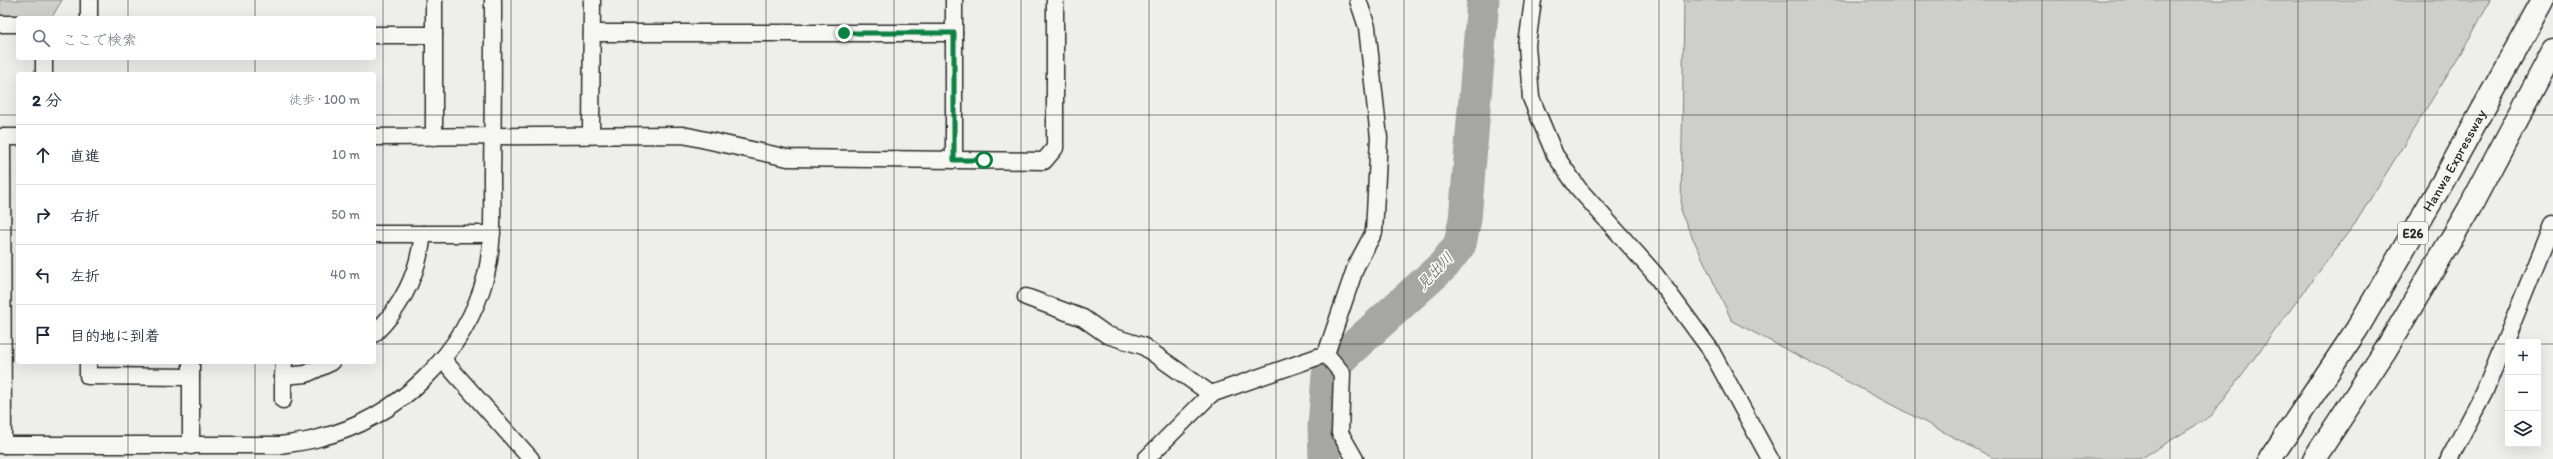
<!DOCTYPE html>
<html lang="ja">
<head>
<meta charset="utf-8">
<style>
	body { margin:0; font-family:Itim,"Klee One",sans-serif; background:#f6f6f7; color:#1f2937 }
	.controls { position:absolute; right:12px; bottom:12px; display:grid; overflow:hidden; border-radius:4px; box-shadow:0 4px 16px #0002 }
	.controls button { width:36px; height:36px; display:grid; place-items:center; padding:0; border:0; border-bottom:1px solid #e0e1e3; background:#fff; color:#1f2937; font:20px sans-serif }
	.stop { position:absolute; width:12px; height:12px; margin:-9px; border:3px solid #0b8043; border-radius:50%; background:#fff }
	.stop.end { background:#0b8043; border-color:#fff; box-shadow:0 1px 4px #0008 }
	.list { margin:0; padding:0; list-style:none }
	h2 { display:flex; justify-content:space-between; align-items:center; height:52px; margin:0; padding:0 16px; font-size:17px }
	h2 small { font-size:13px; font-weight:400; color:#747a83 }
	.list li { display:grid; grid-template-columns:26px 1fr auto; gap:12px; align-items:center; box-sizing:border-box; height:60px; padding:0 16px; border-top:1px solid #e0e1e3 }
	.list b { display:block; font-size:15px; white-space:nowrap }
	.list em { font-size:13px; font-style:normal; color:#747a83 }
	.icon { flex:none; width:22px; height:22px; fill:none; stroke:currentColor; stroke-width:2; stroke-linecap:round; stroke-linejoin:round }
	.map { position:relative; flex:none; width:2553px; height:459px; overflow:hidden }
	.search { position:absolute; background:#fff; box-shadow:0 4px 16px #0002; left:16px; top:16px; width:360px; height:44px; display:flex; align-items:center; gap:10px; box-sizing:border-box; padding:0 14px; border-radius:4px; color:#747a83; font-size:15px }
	.panel { position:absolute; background:#fff; box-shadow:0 4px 16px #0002; left:16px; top:72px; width:360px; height:292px; border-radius:4px }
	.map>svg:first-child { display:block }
	.green { fill:#cececa; stroke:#7c7c7a }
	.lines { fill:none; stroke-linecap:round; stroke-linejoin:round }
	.river { stroke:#a6a6a3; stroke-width:33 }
	.minor-casing { stroke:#2b2b2b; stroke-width:19 }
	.motorway-casing { stroke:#2b2b2b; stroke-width:25 }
	.minor { stroke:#f6f6f2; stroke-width:16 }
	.motorway { stroke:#f6f6f2; stroke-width:22 }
	.route { stroke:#0b8043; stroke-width:5 }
	.grid { fill:none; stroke:#2b2b2b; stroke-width:1; stroke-opacity:0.55 }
	.labels { text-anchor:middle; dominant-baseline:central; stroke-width:3.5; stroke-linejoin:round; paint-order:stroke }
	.shield { fill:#f6f6f2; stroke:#686867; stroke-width:1 }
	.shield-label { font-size:13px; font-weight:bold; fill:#2b2b2b }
	.street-label { font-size:14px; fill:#2b2b2b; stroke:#f6f6f2 }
	.water-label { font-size:15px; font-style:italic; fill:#565655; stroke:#f6f6f2 }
</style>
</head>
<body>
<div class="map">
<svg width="2553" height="459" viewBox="0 0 2553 459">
	<rect width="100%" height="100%" fill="#eeeeea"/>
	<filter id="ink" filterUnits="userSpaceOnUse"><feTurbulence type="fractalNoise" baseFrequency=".025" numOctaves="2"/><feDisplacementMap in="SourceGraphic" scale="8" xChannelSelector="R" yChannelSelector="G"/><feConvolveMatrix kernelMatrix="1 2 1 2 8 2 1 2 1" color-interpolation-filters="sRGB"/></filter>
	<g filter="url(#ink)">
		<g class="green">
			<polygon points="0,0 62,0 52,17 0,17"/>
			<polygon points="1684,0 2490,0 2470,38 2356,222 2211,416 2140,459 1995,459 1732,321 1681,213"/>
		</g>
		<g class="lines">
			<polyline class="river" points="1325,459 1324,427 1328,375 1342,357 1444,265 1460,244 1465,219 1483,0"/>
			<defs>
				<g id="minor">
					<polyline points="89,0 89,18"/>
					<polyline points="434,0 434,137"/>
					<polyline points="1533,0 1527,45 1531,98 1555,155 1578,188 1654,273 1710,349 1770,459"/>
					<polyline points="0,24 18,24"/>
					<polyline points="592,33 954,33"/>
					<polyline points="374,35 434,35"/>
					<polyline points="44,74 44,58"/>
					<polyline points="591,135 592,0"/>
					<polyline points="0,137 18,137"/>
					<polyline points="2,137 3,445"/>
					<polyline points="374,137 683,135 788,158 1044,161 1055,148 1055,0"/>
					<polyline points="954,160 954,0"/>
					<polyline points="374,234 492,234"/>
					<polyline points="1026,297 1083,318 1107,335 1143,346 1211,394"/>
					<path d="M374,334C403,306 418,274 423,234"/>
					<polyline points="1326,354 1356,266 1374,232 1379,138 1367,27 1358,0"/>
					<polyline points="1326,354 1342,373 1340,433 1355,459"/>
					<polyline points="443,360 531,459"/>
					<polyline points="88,362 88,376 191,377"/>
					<polyline points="191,362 191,446"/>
					<polyline points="284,362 283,376 306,374 332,362"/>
					<polyline points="283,400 283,376"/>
					<path d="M0,445H280C293,443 306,442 319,438C397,419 466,353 486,275C494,243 492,208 492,175C493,117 493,58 493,0"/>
					<polyline points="1146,459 1211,394 1326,354"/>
					<polyline points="2449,459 2484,393 2553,223"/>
				</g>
				<g id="motorway">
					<path id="s1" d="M2270,459L2357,329L2446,176L2543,0"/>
					<polyline points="2314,459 2385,351 2469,209 2553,51"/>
				</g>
			</defs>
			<use href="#minor" class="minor-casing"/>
			<use href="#motorway" class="motorway-casing"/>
			<use href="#minor" class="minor"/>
			<use href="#motorway" class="motorway"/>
		</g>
	</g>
	<g class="lines" filter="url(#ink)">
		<polyline class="route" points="844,33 954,33 954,160 984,160"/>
	</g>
	<path class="grid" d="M128,0V18M255,0V18M383,0V459M511,0V459M638,0V459M766,0V459M894,0V459M1021,0V459M1149,0V459M1276,0V459M1404,0V459M1532,0V459M1659,0V459M1787,0V459M1915,0V459M2042,0V459M2170,0V459M2298,0V459M2425,0V459M128,58V74M255,58V74M0,115H18M374,115H2553M0,230H18M374,230H2553M0,344H18M374,344H2508M2538,344H2553M128,362V459M255,362V459"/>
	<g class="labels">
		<rect class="shield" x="2398" y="222" width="30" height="22" rx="3"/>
		<g class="shield-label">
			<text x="2413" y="233">E26</text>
		</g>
		<g class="street-label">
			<text stroke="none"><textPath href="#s1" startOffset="351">Hanwa Expressway</textPath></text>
		</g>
		<g class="water-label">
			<text transform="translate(1435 271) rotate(-46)">見出川</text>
		</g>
	</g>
</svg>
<div class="controls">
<button>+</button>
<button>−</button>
<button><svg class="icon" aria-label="layers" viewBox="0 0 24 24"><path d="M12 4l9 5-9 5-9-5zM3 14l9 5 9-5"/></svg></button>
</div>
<div class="stop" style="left:984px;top:160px"></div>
<div class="stop end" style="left:844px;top:33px"></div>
<div class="search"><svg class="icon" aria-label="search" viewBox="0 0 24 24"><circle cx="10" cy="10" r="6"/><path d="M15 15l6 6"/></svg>ここで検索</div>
<section class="panel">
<h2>2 分<small>徒歩 · 100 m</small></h2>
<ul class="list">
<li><svg class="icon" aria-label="ahead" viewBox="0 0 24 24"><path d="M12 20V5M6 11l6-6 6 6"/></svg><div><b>直進</b></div><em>10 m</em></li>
<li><svg class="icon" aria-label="right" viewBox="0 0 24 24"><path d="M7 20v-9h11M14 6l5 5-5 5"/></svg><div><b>右折</b></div><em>50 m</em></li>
<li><svg class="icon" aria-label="left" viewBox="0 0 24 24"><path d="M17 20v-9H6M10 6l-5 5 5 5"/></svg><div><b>左折</b></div><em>40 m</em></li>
<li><svg class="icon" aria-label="arrive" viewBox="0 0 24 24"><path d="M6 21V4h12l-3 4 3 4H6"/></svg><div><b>目的地に到着</b></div></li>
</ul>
</section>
</div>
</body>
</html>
